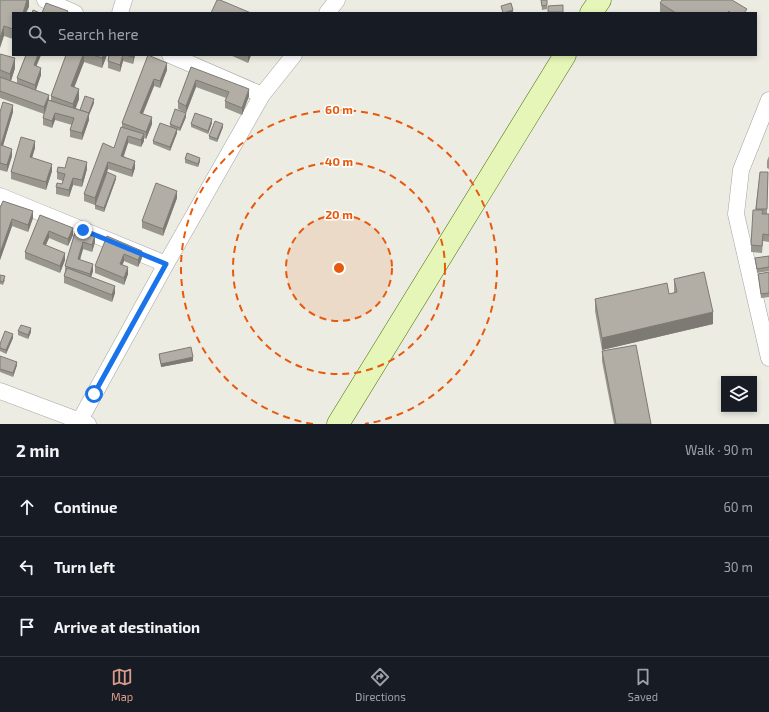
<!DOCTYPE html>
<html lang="en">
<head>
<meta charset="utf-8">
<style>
	body { margin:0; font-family:"Exo 2",sans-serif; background:#242831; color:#f1f3f6 }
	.controls { position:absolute; right:12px; bottom:12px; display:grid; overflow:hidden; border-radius:0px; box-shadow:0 2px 6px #0003 }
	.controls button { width:36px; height:36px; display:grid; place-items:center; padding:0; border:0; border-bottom:1px solid #363941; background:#171b24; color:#f1f3f6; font:20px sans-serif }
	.stop { position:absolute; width:12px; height:12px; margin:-9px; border:3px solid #1a73e8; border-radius:50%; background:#fff }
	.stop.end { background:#1a73e8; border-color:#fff; box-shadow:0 1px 4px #0008 }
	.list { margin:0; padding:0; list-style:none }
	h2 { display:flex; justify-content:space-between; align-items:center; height:52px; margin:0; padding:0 16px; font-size:17px }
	h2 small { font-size:13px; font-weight:400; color:#9ea1a6 }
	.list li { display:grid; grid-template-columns:26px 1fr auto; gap:12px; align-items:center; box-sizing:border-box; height:60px; padding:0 16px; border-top:1px solid #363941 }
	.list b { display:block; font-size:15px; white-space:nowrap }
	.list em { font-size:13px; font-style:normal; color:#9ea1a6 }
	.icon { flex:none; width:22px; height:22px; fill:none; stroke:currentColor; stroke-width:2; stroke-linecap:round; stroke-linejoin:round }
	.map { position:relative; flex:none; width:769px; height:424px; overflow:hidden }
	.search { position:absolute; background:#171b24; box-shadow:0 2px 6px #0003; left:12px; right:12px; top:12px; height:44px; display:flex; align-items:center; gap:10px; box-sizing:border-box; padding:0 14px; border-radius:0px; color:#9ea1a6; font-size:15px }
	.sheet { height:232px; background:#171b24 }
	nav { display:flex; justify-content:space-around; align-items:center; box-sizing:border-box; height:56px; border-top:1px solid #363941; background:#171b24; font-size:11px; color:#9ea1a6 }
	nav a { display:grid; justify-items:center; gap:2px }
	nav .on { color:#da9b8c }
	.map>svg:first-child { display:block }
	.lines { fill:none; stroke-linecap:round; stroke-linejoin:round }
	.minor-casing { stroke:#a3a3a3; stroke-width:17 }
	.secondary-casing { stroke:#4d6d0a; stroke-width:23 }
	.minor { stroke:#fff; stroke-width:16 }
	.secondary { stroke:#e6f6b8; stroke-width:22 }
	.wall { fill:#99968e }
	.shaded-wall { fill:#7d7a74 }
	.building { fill:#b2aea5; stroke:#7d7a74 }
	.route { stroke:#1a73e8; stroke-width:5 }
	.ring { fill:none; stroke:#e8590c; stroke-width:2; stroke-dasharray:7 5 }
	.centre { fill:#e8590c; stroke:#fff; stroke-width:2 }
	.ring-label { font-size:12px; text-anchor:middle; font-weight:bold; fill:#e8590c; stroke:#fff; stroke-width:3; stroke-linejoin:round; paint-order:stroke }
</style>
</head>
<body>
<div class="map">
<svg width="769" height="424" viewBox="0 0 769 424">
	<rect width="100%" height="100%" fill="#edece3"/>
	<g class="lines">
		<defs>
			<g id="minor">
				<polyline points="45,0 75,13"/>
				<polyline points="120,13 124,0"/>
				<polyline points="327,13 337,0"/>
				<polyline points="170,55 262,95"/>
				<polyline points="769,100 741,170 736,214 769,358"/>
				<polyline points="0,196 166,264"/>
				<polyline points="0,391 88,424"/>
				<polyline points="80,420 166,264 262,95 294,55"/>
			</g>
			<g id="secondary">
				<polyline points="591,13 600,0"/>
				<polyline points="338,424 565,55"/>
			</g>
		</defs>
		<use href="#minor" class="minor-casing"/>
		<use href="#secondary" class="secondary-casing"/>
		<use href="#minor" class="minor"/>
		<use href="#secondary" class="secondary"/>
	</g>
	<g class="wall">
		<polygon points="29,0 29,7 13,13 13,39 4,36 0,2"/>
		<polygon points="541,0 547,0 547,9 542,10"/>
		<polygon points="660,3 747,13 661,13 660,12"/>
		<polygon points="563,5 563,13 548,13 548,6"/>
		<polygon points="0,54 15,68 11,81 17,83 17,78 26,55 41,55 36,66 41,75 36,90 49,100 51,100 51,96 66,55 107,55 102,68 84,62 74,87 79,99 76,108 80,110 94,103 89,115 89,120 82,140 70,137 70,130 72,125 55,120 52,128 43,125 43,118 44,114 0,98"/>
		<polygon points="109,55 135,55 133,64 123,61 120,72 108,68 108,61"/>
		<polygon points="148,55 167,70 160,88 154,86 143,114 152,124 146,139 144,138 144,141 141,147 128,143 124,156 135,168 132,177 108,169 95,205 84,201 84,194 114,148 122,127 122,123"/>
		<polygon points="230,55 251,55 248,63"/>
		<polygon points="191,67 249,96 242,115 225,108 225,101 226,98 196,87 186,113 178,109 178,102"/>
		<polygon points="0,112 13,112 3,146 12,156 7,172 0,170"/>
		<polygon points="186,117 180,131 177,130 177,133 170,151 153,144 153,141 170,127 170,124"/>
		<polygon points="212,123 208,134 191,127 191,124"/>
		<polygon points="223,127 217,142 209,139 209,136"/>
		<polygon points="35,148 32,158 52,171 46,190 11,179 11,172"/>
		<polygon points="769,156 769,169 767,168 767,161"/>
		<polygon points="185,159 200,161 198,167 185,163"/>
		<polygon points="65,168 87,169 82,187 73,185 69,197 56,194 56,187 62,184 63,181 57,179 57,172"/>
		<polygon points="760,172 768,172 767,214 769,214 769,242 763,241 762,253 751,252 751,245"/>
		<polygon points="116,179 104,212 95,209 95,205"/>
		<polygon points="177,198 163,236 142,228 142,221"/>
		<polygon points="0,208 33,218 28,232 12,226 0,260"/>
		<polygon points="40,215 73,235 68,246 49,238 46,245 65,260 60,273 25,259 25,252"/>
		<polygon points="76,229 95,242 92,252 83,249 80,260 93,271 91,277 115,293 112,302 64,283 64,276 65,271 65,266"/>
		<polygon points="107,236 142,258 138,267 124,261 122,265 128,274 124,285 95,273 95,266"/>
		<polygon points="769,256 769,271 757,273 755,258"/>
		<polygon points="769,272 769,297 761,298 758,274"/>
		<polygon points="0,275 5,280 3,285 0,284"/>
		<polygon points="674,279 713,324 602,350 595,311 595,299 669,294 674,293"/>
		<polygon points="18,331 31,332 28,339 18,335"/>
		<polygon points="13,338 6,354 0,351 0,344"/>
		<polygon points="602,351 651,424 614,424 602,361"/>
		<polygon points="159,354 193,361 161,367 159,357"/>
		<polygon points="0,356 17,365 13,377 0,372"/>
	</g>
	<g class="shaded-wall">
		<polygon points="27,0 29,0 29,7 26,13 23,13"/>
		<polygon points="513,10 513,13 503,13"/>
		<polygon points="4,26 4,36 0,48 0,38"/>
		<polygon points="38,55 41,55 34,72 34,65"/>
		<polygon points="83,55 84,55 84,62 71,96 71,86"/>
		<polygon points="103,55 107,55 102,68 102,58"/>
		<polygon points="123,55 123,61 120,72 120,65"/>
		<polygon points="133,55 135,55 133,64"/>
		<polygon points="248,55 251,55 248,63"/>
		<polygon points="15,58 15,68 10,84 10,74"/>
		<polygon points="167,63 167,70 160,88 160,81"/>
		<polygon points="41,68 41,75 35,92 35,85"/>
		<polygon points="154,79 154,86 140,120 140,113"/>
		<polygon points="196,80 196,87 186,113 186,106"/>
		<polygon points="79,89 79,99 73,114 73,104"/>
		<polygon points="249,89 249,96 242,115 242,108"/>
		<polygon points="49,95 49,102 44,114 44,107"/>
		<polygon points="94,99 94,103 89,115 89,120 82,140 82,133 88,115"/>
		<polygon points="13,105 13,112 1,152 1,145"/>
		<polygon points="55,113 55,120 52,128 52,121"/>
		<polygon points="186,113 186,117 180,131 180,128"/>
		<polygon points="152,117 152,124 146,139 146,132"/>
		<polygon points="212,119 212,123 208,134 208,131"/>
		<polygon points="223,124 223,127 217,142 217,139"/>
		<polygon points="177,129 177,133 170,151 170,147"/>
		<polygon points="144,134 144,141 141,147 141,140"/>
		<polygon points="128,136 128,143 121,163 121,156"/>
		<polygon points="35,141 35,148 30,164 30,157"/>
		<polygon points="12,149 12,156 7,172 7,165"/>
		<polygon points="200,158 200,161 198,167 198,164"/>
		<polygon points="135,161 135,168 132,177 132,170"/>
		<polygon points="87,162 87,169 82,187 82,180"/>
		<polygon points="108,162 108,169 95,205 95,198"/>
		<polygon points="52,164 52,171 46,190 46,182"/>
		<polygon points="116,176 116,179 104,212 104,208"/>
		<polygon points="73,178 73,185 69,197 69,190"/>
		<polygon points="177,191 177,198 163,236 163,229"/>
		<polygon points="33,211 33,218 28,232 28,225"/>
		<polygon points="12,219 12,226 0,260 0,253"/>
		<polygon points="73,228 73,235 68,246 68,239"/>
		<polygon points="49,231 49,238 43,251 43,244"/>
		<polygon points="95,235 95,242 92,252 92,245"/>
		<polygon points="83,242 83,249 78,266 78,259"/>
		<polygon points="142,251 142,258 138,267 138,260"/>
		<polygon points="65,253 65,260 60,273 60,266"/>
		<polygon points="124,254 124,261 120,271 120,264"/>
		<polygon points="93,264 93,271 90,281 90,274"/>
		<polygon points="128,267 128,274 124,285 124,278"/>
		<polygon points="115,286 115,293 112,302 112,295"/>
		<polygon points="713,312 713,324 602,350 602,338"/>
		<polygon points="31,328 31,332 28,339 28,335"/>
		<polygon points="13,334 13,338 6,354 6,350"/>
		<polygon points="193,357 193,361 161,367 161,364"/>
		<polygon points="17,362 17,365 13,377 13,373"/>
	</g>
	<g class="building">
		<polygon points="1,0 27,0 23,13 13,13 13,29 4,26 0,38 0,2"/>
		<polygon points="217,0 220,0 251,13 211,13"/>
		<polygon points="541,0 547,0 547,5 542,6"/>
		<polygon points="662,0 732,0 747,9 744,13 731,13 729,11 727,13 676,13 660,3"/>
		<polygon points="46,3 68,11 67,13 42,13"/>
		<polygon points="511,3 513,10 503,13 501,6"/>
		<polygon points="563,5 563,12 548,12 548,6"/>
		<polygon points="33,10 40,13 32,13"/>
		<polygon points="0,54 15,58 10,74 0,70"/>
		<polygon points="26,55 38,55 34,65 41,68 35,85 17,78"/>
		<polygon points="66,55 83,55 71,86 79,89 73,104 51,96"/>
		<polygon points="93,55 103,55 102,58"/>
		<polygon points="109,55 123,55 120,65 108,61"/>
		<polygon points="126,55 133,55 133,57"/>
		<polygon points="148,55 167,63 160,81 154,79 140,113 152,117 146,132 122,123"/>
		<polygon points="191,67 249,89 242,108 225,101 229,92 196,80 186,106 178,102"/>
		<polygon points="0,77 49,95 44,107 0,91"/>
		<polygon points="85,96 94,99 89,113 80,110"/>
		<polygon points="48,100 89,113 82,133 70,130 74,118 55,113 52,121 43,118"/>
		<polygon points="3,102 13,105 1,145 12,149 7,165 0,163 0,112"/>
		<polygon points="175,109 186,113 180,128 170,124"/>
		<polygon points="195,113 212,119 208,131 191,124"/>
		<polygon points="215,121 223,124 217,139 209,136"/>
		<polygon points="160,123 177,129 170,147 153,141"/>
		<polygon points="121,127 144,134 141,140 128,136 121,156 135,161 132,170 108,162 95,198 84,194 103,143 114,148"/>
		<polygon points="21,137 35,141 30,157 52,164 46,182 11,172"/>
		<polygon points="187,153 200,158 198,164 185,159"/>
		<polygon points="68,157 87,162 82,180 73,178 69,190 56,187 57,183 62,184 65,174 57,172 58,167 65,168"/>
		<polygon points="107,172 116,176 104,208 95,205"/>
		<polygon points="760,172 768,172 767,209 756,209"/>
		<polygon points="156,183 177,191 163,229 142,221"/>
		<polygon points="3,201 33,211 28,225 12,219 0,253 0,208"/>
		<polygon points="753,210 763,210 762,214 769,214 769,235 763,234 762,246 751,245"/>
		<polygon points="40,215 73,228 68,239 49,231 43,244 65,253 60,266 25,252"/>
		<polygon points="76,229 95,235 92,245 83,242 78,259 93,264 90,274 65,266"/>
		<polygon points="107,236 142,251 138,260 124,254 120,264 128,267 124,278 95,266"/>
		<polygon points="769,256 769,267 757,269 755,258"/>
		<polygon points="67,268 115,286 112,295 64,276"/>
		<polygon points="704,272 713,312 602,338 595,299 667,283 669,294 677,292 674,279"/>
		<polygon points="769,272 769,293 761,294 758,274"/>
		<polygon points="0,275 5,276 3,282 0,281"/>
		<polygon points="21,325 31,328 28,335 18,331"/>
		<polygon points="5,331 13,334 6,350 0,348 0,344"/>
		<polygon points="636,345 651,424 616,424 602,351"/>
		<polygon points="191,347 193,357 161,364 159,354"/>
		<polygon points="0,356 17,362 13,373 0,369"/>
	</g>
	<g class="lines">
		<polyline class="route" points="83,230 166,264 94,394"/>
	</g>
	<circle cx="339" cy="268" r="53" fill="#e8590c" fill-opacity=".12"/>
	<g class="ring">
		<circle cx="339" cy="268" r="53"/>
		<circle cx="339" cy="268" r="106"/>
		<path d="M313 424A158 158 0 1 1 365 424"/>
	</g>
	<circle cx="339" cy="268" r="6" class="centre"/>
	<g class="ring-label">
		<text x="339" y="114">60 m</text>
		<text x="339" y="166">40 m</text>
		<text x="339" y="219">20 m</text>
	</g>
</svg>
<div class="controls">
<button><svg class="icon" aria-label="layers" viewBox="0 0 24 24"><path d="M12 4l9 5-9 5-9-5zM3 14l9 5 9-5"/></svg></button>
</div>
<div class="stop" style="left:94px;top:394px"></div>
<div class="stop end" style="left:83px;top:230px"></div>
<div class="search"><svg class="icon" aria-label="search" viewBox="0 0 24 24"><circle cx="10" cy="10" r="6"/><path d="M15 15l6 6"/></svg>Search here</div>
</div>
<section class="sheet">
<h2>2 min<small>Walk · 90 m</small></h2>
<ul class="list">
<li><svg class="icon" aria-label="ahead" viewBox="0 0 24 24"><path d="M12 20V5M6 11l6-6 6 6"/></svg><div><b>Continue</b></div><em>60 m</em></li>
<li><svg class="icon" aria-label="left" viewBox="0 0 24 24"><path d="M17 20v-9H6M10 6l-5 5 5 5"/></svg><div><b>Turn left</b></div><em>30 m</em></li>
<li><svg class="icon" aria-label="arrive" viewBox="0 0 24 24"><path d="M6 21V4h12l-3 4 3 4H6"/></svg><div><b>Arrive at destination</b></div></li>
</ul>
</section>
<nav>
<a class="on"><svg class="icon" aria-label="map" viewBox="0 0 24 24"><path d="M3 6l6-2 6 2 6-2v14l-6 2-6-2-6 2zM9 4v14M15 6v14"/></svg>Map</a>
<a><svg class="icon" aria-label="directions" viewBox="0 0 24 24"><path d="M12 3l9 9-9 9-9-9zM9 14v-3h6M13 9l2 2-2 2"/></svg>Directions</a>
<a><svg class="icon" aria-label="saved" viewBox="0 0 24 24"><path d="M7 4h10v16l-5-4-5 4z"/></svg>Saved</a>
</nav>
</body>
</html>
